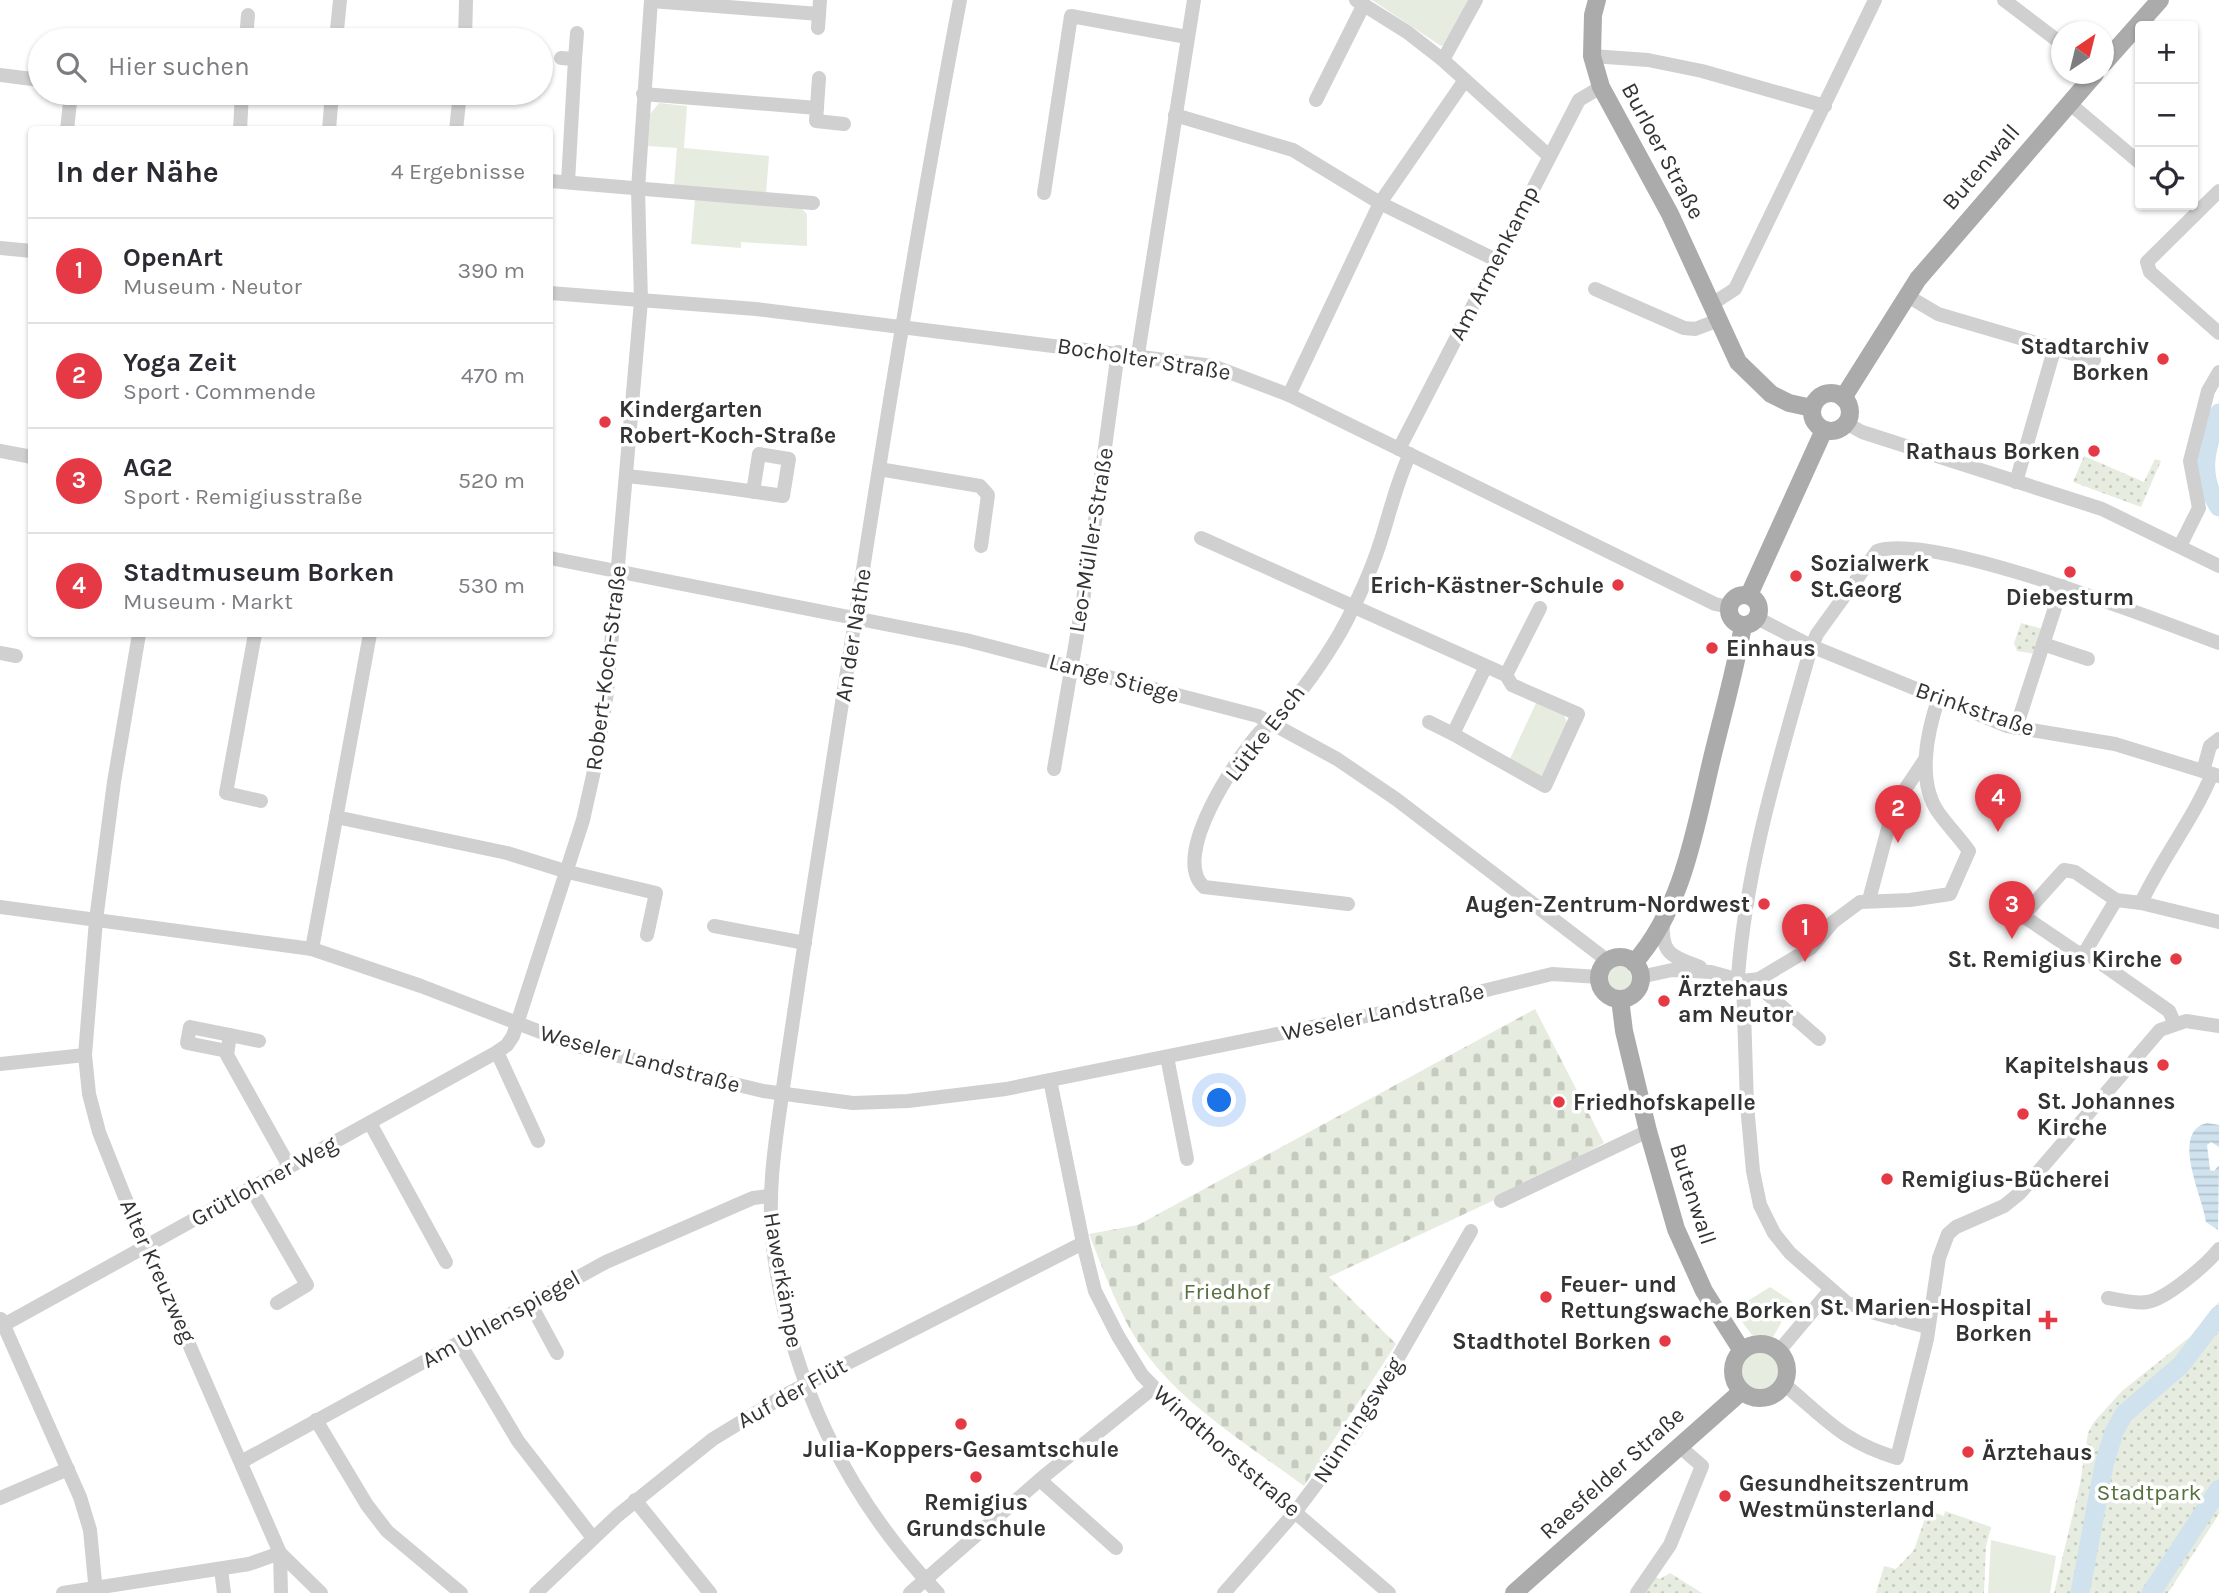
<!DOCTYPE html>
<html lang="de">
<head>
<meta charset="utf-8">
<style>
	body { margin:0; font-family:Karla,sans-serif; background:#f7f7f7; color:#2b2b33 }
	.controls { position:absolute; right:21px; top:21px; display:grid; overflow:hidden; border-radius:7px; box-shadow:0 2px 5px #0004 }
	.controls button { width:63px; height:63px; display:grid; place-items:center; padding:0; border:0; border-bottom:2px solid #e1e1e2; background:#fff; color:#2b2b33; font:35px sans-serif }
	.compass { position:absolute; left:2051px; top:21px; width:63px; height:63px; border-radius:50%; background:#fff; box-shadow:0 2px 5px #0004; rotate:35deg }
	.you { position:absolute; left:1220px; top:1101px; width:24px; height:24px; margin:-18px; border:5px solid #fff; border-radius:50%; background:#1a73e8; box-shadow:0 0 0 10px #1a73e833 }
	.badge { display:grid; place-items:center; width:46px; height:46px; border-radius:50%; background:#e63946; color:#fff; font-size:23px; font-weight:700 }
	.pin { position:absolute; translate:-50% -58px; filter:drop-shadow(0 2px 4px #0008) }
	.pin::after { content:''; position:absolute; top:37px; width:24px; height:21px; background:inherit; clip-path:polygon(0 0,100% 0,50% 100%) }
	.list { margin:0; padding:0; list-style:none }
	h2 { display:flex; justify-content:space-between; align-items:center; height:91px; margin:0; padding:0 28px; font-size:30px }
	h2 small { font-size:23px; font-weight:400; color:#7c7c81 }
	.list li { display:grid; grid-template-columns:46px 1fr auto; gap:21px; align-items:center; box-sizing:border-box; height:105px; padding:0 28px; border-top:2px solid #e1e1e2 }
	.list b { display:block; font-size:26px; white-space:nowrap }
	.list p { margin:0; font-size:23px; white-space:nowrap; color:#7c7c81 }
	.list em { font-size:23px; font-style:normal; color:#7c7c81 }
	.icon { flex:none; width:38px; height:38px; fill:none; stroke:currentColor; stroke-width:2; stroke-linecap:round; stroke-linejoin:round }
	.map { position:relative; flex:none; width:2219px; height:1593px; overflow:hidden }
	.search { position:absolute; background:#fff; box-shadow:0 2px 5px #0004; left:28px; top:28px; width:525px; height:77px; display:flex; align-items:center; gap:18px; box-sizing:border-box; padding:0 24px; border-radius:38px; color:#7c7c81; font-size:26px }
	.panel { position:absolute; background:#fff; box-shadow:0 2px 5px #0004; left:28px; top:126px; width:525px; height:511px; border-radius:7px }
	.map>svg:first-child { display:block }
	.grass { fill:#e6ecdf }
	.cemetery { fill:url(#cemetery-stones) }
	.park { fill:url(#park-dots) }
	.water { fill:url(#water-rules) }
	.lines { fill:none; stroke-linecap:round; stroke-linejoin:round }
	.river { stroke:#cfe2ee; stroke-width:19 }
	.minor { stroke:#d0d0d0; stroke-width:14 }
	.major { stroke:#ababab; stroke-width:18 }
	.poi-dot { fill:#e63946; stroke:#fff; stroke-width:2.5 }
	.labels { text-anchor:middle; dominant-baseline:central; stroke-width:7; stroke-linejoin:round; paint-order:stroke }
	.street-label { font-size:23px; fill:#333; stroke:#fff }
	.poi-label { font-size:23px; font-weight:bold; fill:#333; stroke:#fff; text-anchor:start }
	.park-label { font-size:23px; fill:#56703f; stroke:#fff }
</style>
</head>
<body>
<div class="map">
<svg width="2219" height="1593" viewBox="0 0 2219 1593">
	<defs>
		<pattern id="cemetery-stones" width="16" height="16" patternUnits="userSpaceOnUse" patternTransform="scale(1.75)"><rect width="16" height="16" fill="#e6ecdf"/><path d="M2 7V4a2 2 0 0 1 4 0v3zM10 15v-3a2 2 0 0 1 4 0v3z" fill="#c6cbc0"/></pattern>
		<pattern id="park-dots" width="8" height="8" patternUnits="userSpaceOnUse" patternTransform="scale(1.75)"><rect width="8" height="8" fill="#e6ecdf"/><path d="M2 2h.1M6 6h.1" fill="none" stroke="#c6cbc0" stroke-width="1.8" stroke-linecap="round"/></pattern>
		<pattern id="water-rules" width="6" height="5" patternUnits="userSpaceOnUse" patternTransform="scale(1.75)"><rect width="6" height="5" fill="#cfe2ee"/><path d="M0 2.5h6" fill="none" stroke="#b2c2cd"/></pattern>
	</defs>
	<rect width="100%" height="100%" fill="#fff"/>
	<g class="grass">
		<polygon points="1372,0 1468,0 1445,44 1441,46"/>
		<polygon points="659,103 687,106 684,148 769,156 766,193 674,185 677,148 648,146 650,114"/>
		<polygon points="695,199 801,208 807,214 807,246 741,242 741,248 691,244"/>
		<polygon points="1537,701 1564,715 1569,728 1548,774 1541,777 1509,761"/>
		<circle cx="1619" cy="979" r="13"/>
		<polygon points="1770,1287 1793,1302 1773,1337 1752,1335 1733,1310"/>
		<circle cx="1760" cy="1371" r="19"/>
		<polygon points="1991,1540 2056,1556 2050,1593 1988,1593"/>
	</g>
	<path class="cemetery" d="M1535,1009L1604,1143L1516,1190L1329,1277L1396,1344L1304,1486C1249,1445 1185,1407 1144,1351C1119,1315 1105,1274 1089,1234L1138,1225Z"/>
	<g class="park">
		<polygon points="2084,456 2144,482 2155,459 2161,461 2141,507 2073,482"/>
		<polygon points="2021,623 2043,629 2035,654 2017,651 2014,643"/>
		<polygon points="2219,1302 2219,1514 2168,1593 2054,1593 2080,1484 2088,1433 2094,1422 2122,1391 2191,1336"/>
		<polygon points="1928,1510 1944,1516 1945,1511 1991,1527 1986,1546 1984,1593 1876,1593 1884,1566 1896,1569 1914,1550"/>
		<polygon points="1670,1573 1702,1593 1641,1593 1654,1576 1660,1579"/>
	</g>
	<path class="water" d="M2207,1123L2219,1125V1147L2211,1142L2207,1145L2210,1170L2214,1171L2219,1165L2218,1230L2206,1222C2204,1199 2169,1132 2207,1123Z"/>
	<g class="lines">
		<g class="river">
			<path d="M2219,413C2206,447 2197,475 2219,507"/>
			<polyline points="2080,1593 2104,1465 2114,1432 2124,1414 2181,1365 2219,1315"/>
			<polyline points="2151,1593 2219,1489"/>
		</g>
		<g class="minor">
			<polyline points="1356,0 1407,32 1443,60 1549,156"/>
			<polyline points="2004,0 2062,44"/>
			<polyline points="651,1 819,14"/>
			<polyline points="818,28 820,0"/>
			<polyline points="246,40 248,15"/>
			<polyline points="336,40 340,0"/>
			<polyline points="465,40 466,0"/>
			<polyline points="1592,56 1648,60 1702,71 1825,106"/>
			<polyline points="561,58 575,59 577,33"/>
			<polyline points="1443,60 1476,0"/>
			<polyline points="0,75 40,80"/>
			<polyline points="819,78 816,121 844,124"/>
			<polyline points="643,94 817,108"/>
			<polyline points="1316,100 1364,4"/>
			<polyline points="2069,103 2140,163"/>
			<polyline points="1175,115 1293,150 1380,203 1496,260"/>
			<polyline points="67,130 71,93"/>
			<polyline points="240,130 242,93"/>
			<polyline points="329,130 332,93"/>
			<polyline points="456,130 460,93"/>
			<polyline points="550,181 813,203"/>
			<polyline points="568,182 575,59"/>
			<polyline points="2219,191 2147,262 2150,272 2219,333"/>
			<polyline points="1044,193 1071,16 1187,37"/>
			<polyline points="0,248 32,251"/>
			<polyline points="1595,289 1684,328 1695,329 1719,320"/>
			<polyline points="550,293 756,309 1213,366 1289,395 1715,604 1729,607"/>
			<polyline points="1906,295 1938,314 2094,360"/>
			<polyline points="1712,304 1735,289 1875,0"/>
			<polyline points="1138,354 1194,0"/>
			<polyline points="1289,395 1380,203 1465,80"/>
			<polyline points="1846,423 1862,432 2102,509 2219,566"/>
			<polyline points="1399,449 1579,100 1601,87"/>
			<polyline points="0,451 32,457"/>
			<polyline points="879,469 980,486 988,495 981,546"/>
			<path d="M626,476C679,481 730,488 783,496L789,459L759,454L753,492"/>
			<polyline points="2016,482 2054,350"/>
			<polyline points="1201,538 1506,675 1512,685 1578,714 1545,786 1453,734 1486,666"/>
			<polyline points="2180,546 2199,508 2190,461 2208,391 2219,372"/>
			<polyline points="550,558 966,640 1258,716 1337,759 1396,799 1608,961"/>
			<polyline points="1757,618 1811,646 2007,726 2115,744 2219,776"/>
			<polyline points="139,634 114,782 96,920 85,1055 89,1094 99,1132 124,1195 280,1553 321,1593"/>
			<polyline points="255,634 226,793 261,801"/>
			<polyline points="2043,644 2088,659"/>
			<polyline points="0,653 16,656"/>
			<polyline points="1506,675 1540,608"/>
			<polyline points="1429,722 1453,734"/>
			<polyline points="2016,728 2062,586"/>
			<polyline points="1054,769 1089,565 1118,352"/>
			<polyline points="2203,771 2210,746 2219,739"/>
			<polyline points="336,817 507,853 568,872 656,893 647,935"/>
			<polyline points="1869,900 1894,806 1926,758"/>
			<path d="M2141,903C2162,858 2193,820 2212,774"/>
			<path d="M1348,904L1204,887C1170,856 1236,759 1260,732C1267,725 1277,719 1284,711C1305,688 1324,660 1340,633C1356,604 1371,572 1381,540C1390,512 1397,481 1410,454"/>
			<polyline points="0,907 312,949 421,986 577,1046 763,1091 853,1103 908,1101 1006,1089 1450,999 1552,974 1599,977"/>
			<path d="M1663,922C1661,955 1672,956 1700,967"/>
			<polyline points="714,926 805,943"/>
			<polyline points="312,949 370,634"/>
			<polyline points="2085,952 2116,900"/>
			<path d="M1640,977L1672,970L1711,972L1743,981L1759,979L1811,948L1833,922L1860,902L1910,900L1950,894L1969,851C1959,837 1948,826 1938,812C1917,781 1927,733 1938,700"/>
			<path d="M1738,977C1746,866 1780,757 1810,651L1817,634L1877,551C1932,531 2156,620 2219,643"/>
			<polyline points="1759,979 1764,991 1819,1039"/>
			<polyline points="1743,981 1747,1105 1753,1171 1760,1205 1774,1233 1790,1253 1847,1303 1868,1310"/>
			<polyline points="2174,1022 2169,1011 2085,952 2078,953 2026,918 2027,911 2064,870 2075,872 2116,900 2141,903 2219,922"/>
			<polyline points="259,1041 230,1035 227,1055 289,1166"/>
			<polyline points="227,1051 187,1043 190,1027 230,1035"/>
			<polyline points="497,1052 538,1141"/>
			<polyline points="1167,1057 1187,1159"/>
			<polyline points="0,1064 85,1055"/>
			<polyline points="1050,1080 1083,1243 1095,1291 1118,1336 1142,1375 1176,1410 1389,1593"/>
			<polyline points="370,1123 446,1262"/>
			<polyline points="251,1188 307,1285 277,1303"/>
			<polyline points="1501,1201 1648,1131"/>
			<path d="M2108,1298C2120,1300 2135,1304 2147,1302C2167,1299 2207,1264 2219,1249"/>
			<polyline points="530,1303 557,1353"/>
			<polyline points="1875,1313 1893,1318"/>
			<polyline points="1,1319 80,1497 90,1530 96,1593"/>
			<polyline points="1901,1320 1927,1327"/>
			<polyline points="0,1327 497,1052 507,1045 513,1036 583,820 596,762 607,692 641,301 638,189 651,0"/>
			<polyline points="459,1342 518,1441 593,1538"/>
			<polyline points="1779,1351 1831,1289"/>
			<path d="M1784,1384C1826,1419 1843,1442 1897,1458L1927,1339L1939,1258L1948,1234L1956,1227L2004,1206L2020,1193L2160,1030L2186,1021L2219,1026"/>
			<polyline points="316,1420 367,1505 387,1531 461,1593"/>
			<polyline points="241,1462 606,1262 753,1198 769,1196"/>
			<polyline points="1040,1480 1116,1548"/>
			<polyline points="0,1498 68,1469"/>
			<polyline points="635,1500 710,1593"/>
			<polyline points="280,1553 281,1593"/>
			<polyline points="221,1569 224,1593"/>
			<polyline points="63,1593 249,1564 280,1553"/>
			<polyline points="536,1593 617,1516 713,1439 787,1394 1083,1243"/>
			<polyline points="910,1593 1043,1477 1153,1388"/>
			<path d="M938,1593C846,1497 789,1379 773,1247C766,1189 777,1132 785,1074C796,997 808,921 820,844C864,562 907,280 960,0"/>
			<polyline points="1224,1593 1296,1511 1356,1431 1471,1231"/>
			<polyline points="1637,1593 1670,1545 1702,1466 1679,1446"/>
		</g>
		<g class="major">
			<polyline points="1597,0 1593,15 1592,56 1601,87 1670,214 1738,362 1771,394 1789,403 1812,408"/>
			<polyline points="2104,63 2160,0"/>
			<circle cx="1831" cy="412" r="19"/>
			<polyline points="1843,398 1918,279 2095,74"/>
			<circle cx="1744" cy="610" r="15"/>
			<polyline points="1749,595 1824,430"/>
			<circle cx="1620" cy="978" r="21"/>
			<path d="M1634,963C1685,906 1696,822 1714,750C1724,709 1736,667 1743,625"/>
			<polyline points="1620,999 1624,1031 1648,1131 1676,1229 1704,1291 1742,1351"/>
			<circle cx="1760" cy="1371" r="27"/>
			<polyline points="1514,1593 1742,1391"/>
		</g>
	</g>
	<g class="poi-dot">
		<circle cx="2163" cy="359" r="7"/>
		<circle cx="605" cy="422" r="7"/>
		<circle cx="2094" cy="451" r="7"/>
		<circle cx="2070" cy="572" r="7"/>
		<circle cx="1796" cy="576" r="7"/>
		<circle cx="1618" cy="585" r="7"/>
		<circle cx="1712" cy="648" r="7"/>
		<circle cx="1764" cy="904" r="7"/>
		<circle cx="2176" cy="959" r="7"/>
		<circle cx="1664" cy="1001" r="7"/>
		<circle cx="2163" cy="1065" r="7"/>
		<circle cx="1559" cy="1102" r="7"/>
		<circle cx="2023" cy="1114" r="7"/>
		<circle cx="1887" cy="1179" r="7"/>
		<circle cx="1546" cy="1297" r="7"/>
		<path d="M2044.5 1309.5h7v7h7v7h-7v7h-7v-7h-7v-7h7z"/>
		<circle cx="1665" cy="1341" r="7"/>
		<circle cx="961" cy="1424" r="7"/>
		<circle cx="1968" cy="1452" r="7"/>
		<circle cx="976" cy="1477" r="7"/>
		<circle cx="1725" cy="1496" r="7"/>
	</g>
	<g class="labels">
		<g class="street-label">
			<text transform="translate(1663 151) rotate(62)">Burloer Straße</text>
			<text transform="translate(1981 167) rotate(-49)">Butenwall</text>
			<text transform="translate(1494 263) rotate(-63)">Am Armenkamp</text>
			<text transform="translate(1144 359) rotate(9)">Bocholter Straße</text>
			<text transform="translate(1091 540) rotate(-81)">Leo-Müller-Straße</text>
			<text transform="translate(853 635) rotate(-81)">An der Nathe</text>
			<text transform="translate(606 668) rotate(-83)">Robert-Koch-Straße</text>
			<text transform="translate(1114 678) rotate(15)">Lange Stiege</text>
			<text transform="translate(1975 709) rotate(19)">Brinkstraße</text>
			<text transform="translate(1265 733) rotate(-52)">Lütke Esch</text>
			<text transform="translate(1383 1012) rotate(-12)">Weseler Landstraße</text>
			<text transform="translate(640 1059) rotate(15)">Weseler Landstraße</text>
			<text transform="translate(264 1181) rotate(-29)">Grütlohner Weg</text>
			<text transform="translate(1693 1194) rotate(72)">Butenwall</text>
			<text transform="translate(158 1271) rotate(66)">Alter Kreuzweg</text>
			<text transform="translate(783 1280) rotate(80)">Hawerkämpe</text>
			<text transform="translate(501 1319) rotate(-29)">Am Uhlenspiegel</text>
			<text transform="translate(792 1393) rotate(-29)">Auf der Flüt</text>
			<text transform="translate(1358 1420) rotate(-57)">Nünningsweg</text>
			<text transform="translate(1227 1451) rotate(41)">Windthorststraße</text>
			<text transform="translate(1612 1473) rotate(-42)">Raesfelder Straße</text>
		</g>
		<g class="poi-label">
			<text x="2149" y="346" text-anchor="end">Stadtarchiv<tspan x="2149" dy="26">Borken</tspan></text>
			<text x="619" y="409">Kindergarten<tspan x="619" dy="26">Robert-Koch-Straße</tspan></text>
			<text x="2080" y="451" text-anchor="end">Rathaus Borken</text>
			<text x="1810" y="563">Sozialwerk<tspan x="1810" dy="26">St.Georg</tspan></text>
			<text x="1604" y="585" text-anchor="end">Erich-Kästner-Schule</text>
			<text x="2070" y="597" text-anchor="middle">Diebesturm</text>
			<text x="1726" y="648">Einhaus</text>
			<text x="1750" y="904" text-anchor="end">Augen-Zentrum-Nordwest</text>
			<text x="2162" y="959" text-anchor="end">St. Remigius Kirche</text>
			<text x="1678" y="988">Ärztehaus<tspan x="1678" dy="26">am Neutor</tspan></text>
			<text x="2149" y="1065" text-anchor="end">Kapitelshaus</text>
			<text x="2037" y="1101">St. Johannes<tspan x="2037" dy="26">Kirche</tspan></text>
			<text x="1573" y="1102">Friedhofskapelle</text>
			<text x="1901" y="1179">Remigius-Bücherei</text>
			<text x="1560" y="1284">Feuer- und<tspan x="1560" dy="26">Rettungswache Borken</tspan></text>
			<text x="2032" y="1307" text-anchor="end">St. Marien-Hospital<tspan x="2032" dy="26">Borken</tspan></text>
			<text x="1651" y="1341" text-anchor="end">Stadthotel Borken</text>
			<text x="961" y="1449" text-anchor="middle">Julia-Koppers-Gesamtschule</text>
			<text x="1982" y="1452">Ärztehaus</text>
			<text x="1739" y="1483">Gesundheitszentrum<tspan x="1739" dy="26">Westmünsterland</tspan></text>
			<text x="976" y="1502" text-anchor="middle">Remigius<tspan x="976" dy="26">Grundschule</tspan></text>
		</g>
		<g class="park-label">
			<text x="1227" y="1291">Friedhof</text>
			<text x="2149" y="1492">Stadtpark</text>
		</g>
	</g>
</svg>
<div class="controls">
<button>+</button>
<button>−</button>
<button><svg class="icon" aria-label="locate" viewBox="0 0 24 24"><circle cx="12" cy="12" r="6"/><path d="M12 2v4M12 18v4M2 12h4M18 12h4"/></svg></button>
</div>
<svg class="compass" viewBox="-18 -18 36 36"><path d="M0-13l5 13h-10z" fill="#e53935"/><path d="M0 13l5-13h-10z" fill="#7c7c81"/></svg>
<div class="you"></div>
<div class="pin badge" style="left:1805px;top:962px">1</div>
<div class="pin badge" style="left:1898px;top:843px">2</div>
<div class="pin badge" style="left:2012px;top:939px">3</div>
<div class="pin badge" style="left:1998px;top:832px">4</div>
<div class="search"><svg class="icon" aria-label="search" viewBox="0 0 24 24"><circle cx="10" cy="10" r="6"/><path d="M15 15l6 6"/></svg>Hier suchen</div>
<section class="panel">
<h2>In der Nähe<small>4 Ergebnisse</small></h2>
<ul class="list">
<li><span class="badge">1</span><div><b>OpenArt</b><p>Museum · Neutor</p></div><em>390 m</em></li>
<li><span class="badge">2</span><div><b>Yoga Zeit</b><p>Sport · Commende</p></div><em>470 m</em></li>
<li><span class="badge">3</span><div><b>AG2</b><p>Sport · Remigiusstraße</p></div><em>520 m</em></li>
<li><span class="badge">4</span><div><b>Stadtmuseum Borken</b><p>Museum · Markt</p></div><em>530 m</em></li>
</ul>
</section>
</div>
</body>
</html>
